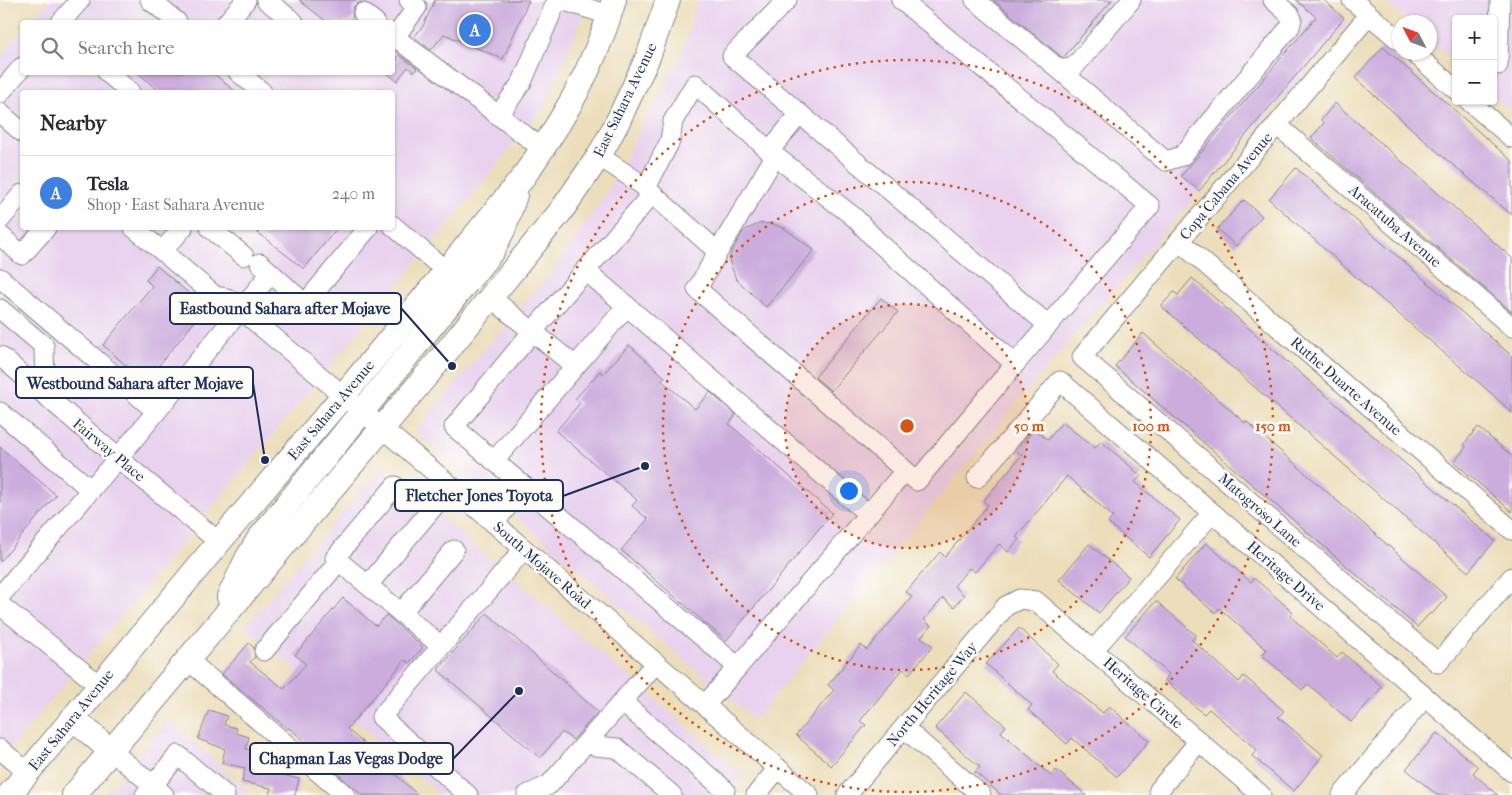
<!DOCTYPE html>
<html lang="en">
<head>
<meta charset="utf-8">
<style>
	body { margin:0; font-family:"IM FELL French Canon",serif; background:#f2f2f3; color:#2b2b33 }
	.controls { position:absolute; right:15px; top:15px; display:grid; overflow:hidden; border-radius:5px; box-shadow:0 1px 4px #0004 }
	.controls button { width:45px; height:45px; display:grid; place-items:center; padding:0; border:0; border-bottom:1px solid #e1e1e2; background:#fff; color:#2b2b33; font:25px sans-serif }
	.compass { position:absolute; left:1392px; top:15px; width:45px; height:45px; border-radius:50%; background:#fff; box-shadow:0 1px 4px #0004; rotate:311deg }
	.you { position:absolute; left:848px; top:490px; width:18px; height:18px; margin:-12px; border:4px solid #fff; border-radius:50%; background:#1a73e8; box-shadow:0 0 0 8px #1a73e833 }
	.badge { display:grid; place-items:center; width:32px; height:32px; border-radius:50%; background:#d1495b; color:#fff; font-size:16px; font-weight:700 }
	.pin { position:absolute; translate:-50% -50%; border:2px solid #fff; box-shadow:0 1px 5px #0006 }
	.list { margin:0; padding:0; list-style:none }
	h2 { display:flex; justify-content:space-between; align-items:center; height:65px; margin:0; padding:0 20px; font-size:21px }
	h2 small { font-size:16px; font-weight:400; color:#7c7c81 }
	.list li { display:grid; grid-template-columns:32px 1fr auto; gap:15px; align-items:center; box-sizing:border-box; height:75px; padding:0 20px; border-top:1px solid #e1e1e2 }
	.list b { display:block; font-size:19px; white-space:nowrap }
	.list p { margin:0; font-size:16px; white-space:nowrap; color:#7c7c81 }
	.list em { font-size:16px; font-style:normal; color:#7c7c81 }
	.icon { flex:none; width:28px; height:28px; fill:none; stroke:currentColor; stroke-width:2; stroke-linecap:round; stroke-linejoin:round }
	.map { position:relative; flex:none; width:1512px; height:795px; overflow:hidden }
	.search { position:absolute; background:#fff; box-shadow:0 1px 4px #0004; left:20px; top:20px; width:375px; height:55px; display:flex; align-items:center; gap:12px; box-sizing:border-box; padding:0 18px; border-radius:5px; color:#7c7c81; font-size:19px }
	.panel { position:absolute; background:#fff; box-shadow:0 1px 4px #0004; left:20px; top:90px; width:375px; height:140px; border-radius:5px }
	.map>svg:first-child { display:block }
	.built { fill:#e8d2ee; fill-rule:evenodd }
	.building { fill:#cbacdd }
	.lines { fill:none; stroke-linecap:round; stroke-linejoin:round }
	.minor-casing { stroke:#84868c; stroke-width:21 }
	.major-casing { stroke:#84868c; stroke-width:26 }
	.minor { stroke:#fff; stroke-width:19 }
	.major { stroke:#fff; stroke-width:24 }
	.ring { fill:none; stroke:#d45514; stroke-width:2.5; stroke-dasharray:2.5 5 }
	.labels { text-anchor:middle; dominant-baseline:central; stroke-width:5; stroke-linejoin:round; paint-order:stroke }
	.street-label { font-size:15px; fill:#1b2f5e; stroke:#fdfcf7 }
	.centre { fill:#d45514; stroke:#fdfcf7; stroke-width:2.5 }
	.ring-label { font-size:15px; text-anchor:middle; font-weight:bold; fill:#d45514; stroke:#fdfcf7; stroke-width:5; stroke-linejoin:round; paint-order:stroke }
	.leader { fill:none; stroke:#1b2f5e; stroke-width:2 }
	.callout-dot { fill:#1b2f5e; stroke:#fdfcf7; stroke-width:2 }
	.callout { fill:#fdfcf7; stroke:#1b2f5e; stroke-width:2 }
	.callout-label { font-size:16px; text-anchor:middle; font-weight:bold; fill:#1b2f5e }
</style>
</head>
<body>
<div class="map">
<svg width="1512" height="795" viewBox="0 0 1512 795">
	<rect width="100%" height="100%" fill="#fdfcf7"/>
	<filter id="ink" filterUnits="userSpaceOnUse"><feTurbulence type="fractalNoise" baseFrequency=".02" numOctaves="2"/><feDisplacementMap in="SourceGraphic" scale="10" xChannelSelector="R" yChannelSelector="G"/><feConvolveMatrix kernelMatrix="1 2 1 2 8 2 1 2 1" color-interpolation-filters="sRGB"/></filter>
	<filter id="wash" filterUnits="userSpaceOnUse"><feTurbulence type="fractalNoise" baseFrequency=".0096" numOctaves="4" result="noise"/><feDisplacementMap in="SourceGraphic" scale="20" xChannelSelector="R" yChannelSelector="G"/><feGaussianBlur stdDeviation="1.12" result="paint"/><feColorMatrix in="noise" values="0 0 0 0 0 0 0 0 0 0 0 0 0 0 0 0 0 1.4 0 .05"/><feComposite in="paint" operator="in"/></filter>
	<g filter="url(#wash)">
		<rect width="100%" height="100%" fill="#ecdebb"/>
		<g class="built">
			<path d="M49,0H589L547,103L450,222L0,761V57L22,31V72H392V22H30ZM22,92H392V228H22Z"/>
			<polygon points="701,0 1320,0 1348,24 1198,193 1023,395 755,720 415,431 553,270 603,198 682,53 697,2"/>
			<polygon points="1383,0 1512,0 1512,113 1493,96 1493,19 1456,19 1456,64 1430,41 1430,22 1409,22"/>
			<polygon points="382,466 744,776 729,795 441,795 245,626"/>
			<polygon points="168,719 252,795 105,795"/>
		</g>
		<g id="blocks">
			<g class="building">
				<polygon points="299,0 367,0 365,2 359,3 354,6 352,11 353,17 348,22 327,22"/>
				<polygon points="435,0 529,0 503,59 444,34 431,50 414,37 423,26"/>
				<polygon points="993,0 1112,0 1063,58"/>
				<polygon points="1296,0 1324,0 1344,18 1199,191 1181,176 1316,17"/>
				<polygon points="1383,47 1512,161 1512,215 1439,153 1355,78"/>
				<polygon points="399,55 417,68 414,72 408,67 397,81 387,73 392,72 392,66 398,59 397,58"/>
				<polygon points="137,72 212,72 236,92 160,92"/>
				<polygon points="1335,103 1512,258 1512,312 1311,138 1324,123 1321,120"/>
				<polygon points="1296,168 1512,356 1512,413 1491,393 1358,279 1269,199"/>
				<polygon points="1244,200 1262,216 1236,246 1217,229"/>
				<polygon points="761,223 772,224 784,228 814,250 766,307 736,279 729,260 731,253 743,232 747,229"/>
				<polygon points="252,228 337,228 304,269"/>
				<polygon points="157,266 206,308 145,382 103,345 152,286 146,280"/>
				<polygon points="1192,278 1286,361 1495,541 1468,572 1161,306 1174,292 1178,295"/>
				<polygon points="881,298 898,312 831,391 815,377"/>
				<polygon points="1143,333 1245,423 1246,421 1447,597 1432,614 1430,613 1417,627 1115,366"/>
				<polygon points="629,345 665,377 661,380 695,409 710,392 736,415 729,424 832,513 726,641 621,550 648,519 632,506 637,500 556,431 580,403 575,399 600,371 603,374"/>
				<polygon points="1062,422 1095,448 1101,441 1141,476 1135,482 1180,520 1149,557 1108,523 1113,517 1067,476 1016,537 1019,539 1008,552 999,544 975,572 969,568 954,586 964,595 954,607 943,598 924,620 931,626 921,637 933,646 909,674 903,669 860,721 866,725 831,766 796,735 834,690 828,685 861,645 867,650 912,597 906,592 940,552 945,557 988,505 983,501 1022,455 1017,451 1034,429 1048,440"/>
				<polygon points="1478,427 1512,456 1512,512 1454,462 1466,447 1464,444"/>
				<polygon points="0,447 56,495 0,562"/>
				<polygon points="1206,543 1251,582 1254,578 1293,612 1290,616 1337,658 1342,652 1382,687 1351,722 1308,684 1302,690 1262,655 1267,650 1219,608 1215,613 1175,579"/>
				<polygon points="1089,544 1129,577 1099,613 1059,580"/>
				<polygon points="343,598 376,626 386,615 423,647 409,663 405,660 347,729 375,753 374,755 418,795 362,795 329,766 331,763 289,728 288,729 222,674 249,643 254,648 255,657 250,662 284,689 306,664 295,655"/>
				<polygon points="1156,601 1196,635 1192,640 1239,682 1244,676 1284,711 1278,717 1323,755 1294,791 1252,756 1257,750 1209,709 1204,714 1165,680 1169,674 1125,636"/>
				<polygon points="487,613 598,712 573,740 562,732 540,758 438,670"/>
				<polygon points="1019,628 1058,664 1052,671 1103,713 1109,706 1149,741 1117,777 1072,738 1067,744 1028,710 1032,705 986,664"/>
				<polygon points="966,692 1006,726 1001,732 1051,776 1056,770 1086,795 1001,795 975,772 980,767 935,728"/>
				<polygon points="209,710 227,716 224,725 237,728 236,733 249,737 246,749 270,755 267,771 299,779 295,795 269,795 271,788 242,782 245,768 222,763 225,749 198,739"/>
				<polygon points="1437,733 1478,767 1473,773 1498,795 1437,795 1406,769"/>
			</g>
		</g>
	</g>
	<g filter="url(#ink)">
		<use href="#blocks" fill-opacity="0" stroke="#84868c" stroke-width="1"/>
		<g class="lines">
			<defs>
				<g id="minor">
					<polyline points="150,0 177,22"/>
					<polyline points="266,0 294,22"/>
					<polyline points="561,0 609,15"/>
					<polyline points="787,0 732,56 1048,325"/>
					<polyline points="901,0 1150,206 1015,364"/>
					<polyline points="975,0 1060,70 1074,67 1131,0"/>
					<polyline points="1352,0 1400,41"/>
					<polyline points="363,13 375,22"/>
					<polyline points="1369,15 1082,357 1438,663 1512,577"/>
					<polyline points="61,22 80,0"/>
					<polyline points="227,22 246,0"/>
					<polyline points="392,35 543,149"/>
					<polyline points="395,37 417,7 409,0"/>
					<polyline points="1413,52 1456,90"/>
					<polyline points="1498,65 1500,0"/>
					<polyline points="1060,70 1163,159 1166,161 1182,156 1290,27 1292,19 1290,15 1273,0"/>
					<polyline points="107,72 130,92"/>
					<polyline points="238,72 262,92"/>
					<polyline points="0,93 22,67"/>
					<polyline points="1469,101 1512,138"/>
					<polyline points="0,113 22,132"/>
					<polyline points="499,115 522,82 557,0"/>
					<polyline points="1277,125 1512,327"/>
					<polyline points="769,151 800,114"/>
					<polyline points="599,156 641,184 718,252 775,156 854,217 876,240 1015,364 917,481 697,289 718,252"/>
					<polyline points="646,188 670,141 673,121 695,84 775,156"/>
					<polyline points="652,194 532,332 454,427 738,667 905,471"/>
					<polyline points="0,220 22,194"/>
					<polyline points="392,225 446,271"/>
					<polyline points="134,228 162,251 183,228"/>
					<polyline points="210,228 244,256"/>
					<polyline points="0,235 22,255 46,228"/>
					<polyline points="1179,241 1512,530"/>
					<polyline points="162,251 215,296 227,298 451,486 809,795"/>
					<polyline points="260,263 305,304 368,228"/>
					<polyline points="585,270 868,514"/>
					<polyline points="0,278 156,411"/>
					<polyline points="490,297 575,366"/>
					<polyline points="0,309 44,346 45,395"/>
					<polyline points="0,356 118,458 219,542"/>
					<polyline points="0,412 91,490"/>
					<polyline points="494,461 627,306"/>
					<polyline points="977,478 1060,381 1512,772"/>
					<polyline points="395,486 335,558 441,646"/>
					<polyline points="494,523 524,486"/>
					<polyline points="368,585 451,486"/>
					<polyline points="0,596 118,458 271,273"/>
					<polyline points="0,605 99,685"/>
					<polyline points="401,613 454,550"/>
					<polyline points="264,651 339,561"/>
					<polyline points="1093,651 1212,513"/>
					<polyline points="187,659 345,795"/>
					<polyline points="622,702 725,790"/>
					<polyline points="705,705 738,667"/>
					<polyline points="904,728 981,795"/>
					<polyline points="588,741 595,746 617,748 672,795"/>
					<polyline points="0,749 28,773"/>
					<polyline points="111,751 153,785 145,795"/>
					<polyline points="1159,790 1199,741"/>
					<polyline points="164,795 153,785 178,755 225,795"/>
					<polyline points="468,795 381,717 524,549"/>
					<polyline points="527,795 549,785 656,663"/>
					<polyline points="756,795 778,768"/>
					<polyline points="847,795 1006,606 1020,599 1036,601 1261,795"/>
					<polyline points="1342,795 1425,697"/>
				</g>
				<g id="major">
					<polyline points="229,597 247,559 259,539 492,251 503,230 515,195"/>
					<polyline points="73,718 111,751"/>
					<path d="M9,795L219,542L343,396L521,180C562,122 594,69 614,0"/>
					<polyline points="74,795 442,357 561,211 599,156 617,123 648,57 668,0"/>
				</g>
			</defs>
			<use href="#minor" class="minor-casing"/>
			<use href="#major" class="major-casing"/>
			<use href="#minor" class="minor"/>
			<use href="#major" class="major"/>
		</g>
	</g>
	<circle cx="907" cy="426" r="122" fill="#d45514" fill-opacity=".12"/>
	<g class="ring">
		<circle cx="907" cy="426" r="122"/>
		<circle cx="907" cy="426" r="244"/>
		<circle cx="907" cy="426" r="366"/>
	</g>
	<g class="labels">
		<g class="street-label">
			<text transform="translate(625 100) rotate(-64)">East Sahara Avenue</text>
			<text transform="translate(1226 186) rotate(-50)">Copa Cabana Avenue</text>
			<text transform="translate(1395 226) rotate(41)">Aracatuba Avenue</text>
			<text transform="translate(1346 386) rotate(41)">Ruthe Duarte Avenue</text>
			<text transform="translate(331 410) rotate(-50)">East Sahara Avenue</text>
			<text transform="translate(109 450) rotate(40)">Fairway Place</text>
			<text transform="translate(1260 510) rotate(41)">Matogroso Lane</text>
			<text transform="translate(542 565) rotate(41)">South Mojave Road</text>
			<text transform="translate(1286 576) rotate(41)">Heritage Drive</text>
			<text transform="translate(1143 693) rotate(41)">Heritage Circle</text>
			<text transform="translate(932 694) rotate(-50)">North Heritage Way</text>
			<text transform="translate(71 720) rotate(-51)">East Sahara Avenue</text>
		</g>
	</g>
	<circle cx="907" cy="426" r="8" class="centre"/>
	<g class="ring-label">
		<text x="1029" y="431">50 m</text>
		<text x="1151" y="431">100 m</text>
		<text x="1273" y="431">150 m</text>
	</g>
	<path class="leader" d="M452 366L401 308M265 460L253 383M645 466L563 496M519 691L453 759"/>
	<g class="callout-dot">
		<circle cx="452" cy="366" r="5"/>
		<circle cx="265" cy="460" r="5"/>
		<circle cx="645" cy="466" r="5"/>
		<circle cx="519" cy="691" r="5"/>
	</g>
	<g class="callout">
		<rect x="170" y="293" width="231" height="31" rx="5"/>
		<rect x="16" y="367" width="237" height="31" rx="5"/>
		<rect x="395" y="480" width="168" height="31" rx="5"/>
		<rect x="250" y="743" width="203" height="31" rx="5"/>
	</g>
	<g class="callout-label">
		<text x="285" y="314">Eastbound Sahara after Mojave</text>
		<text x="135" y="389">Westbound Sahara after Mojave</text>
		<text x="479" y="501">Fletcher Jones Toyota</text>
		<text x="351" y="764">Chapman Las Vegas Dodge</text>
	</g>
</svg>
<div class="controls">
<button>+</button>
<button>−</button>
</div>
<svg class="compass" viewBox="-18 -18 36 36"><path d="M0-13l5 13h-10z" fill="#e53935"/><path d="M0 13l5-13h-10z" fill="#7c7c81"/></svg>
<div class="you"></div>
<div class="pin badge" style="left:475px;top:30px;background:#3f7fe0">A</div>
<div class="search"><svg class="icon" aria-label="search" viewBox="0 0 24 24"><circle cx="10" cy="10" r="6"/><path d="M15 15l6 6"/></svg>Search here</div>
<section class="panel">
<h2>Nearby<small></small></h2>
<ul class="list">
<li><span class="badge" style="background:#3f7fe0">A</span><div><b>Tesla</b><p>Shop · East Sahara Avenue</p></div><em>240 m</em></li>
</ul>
</section>
</div>
</body>
</html>
